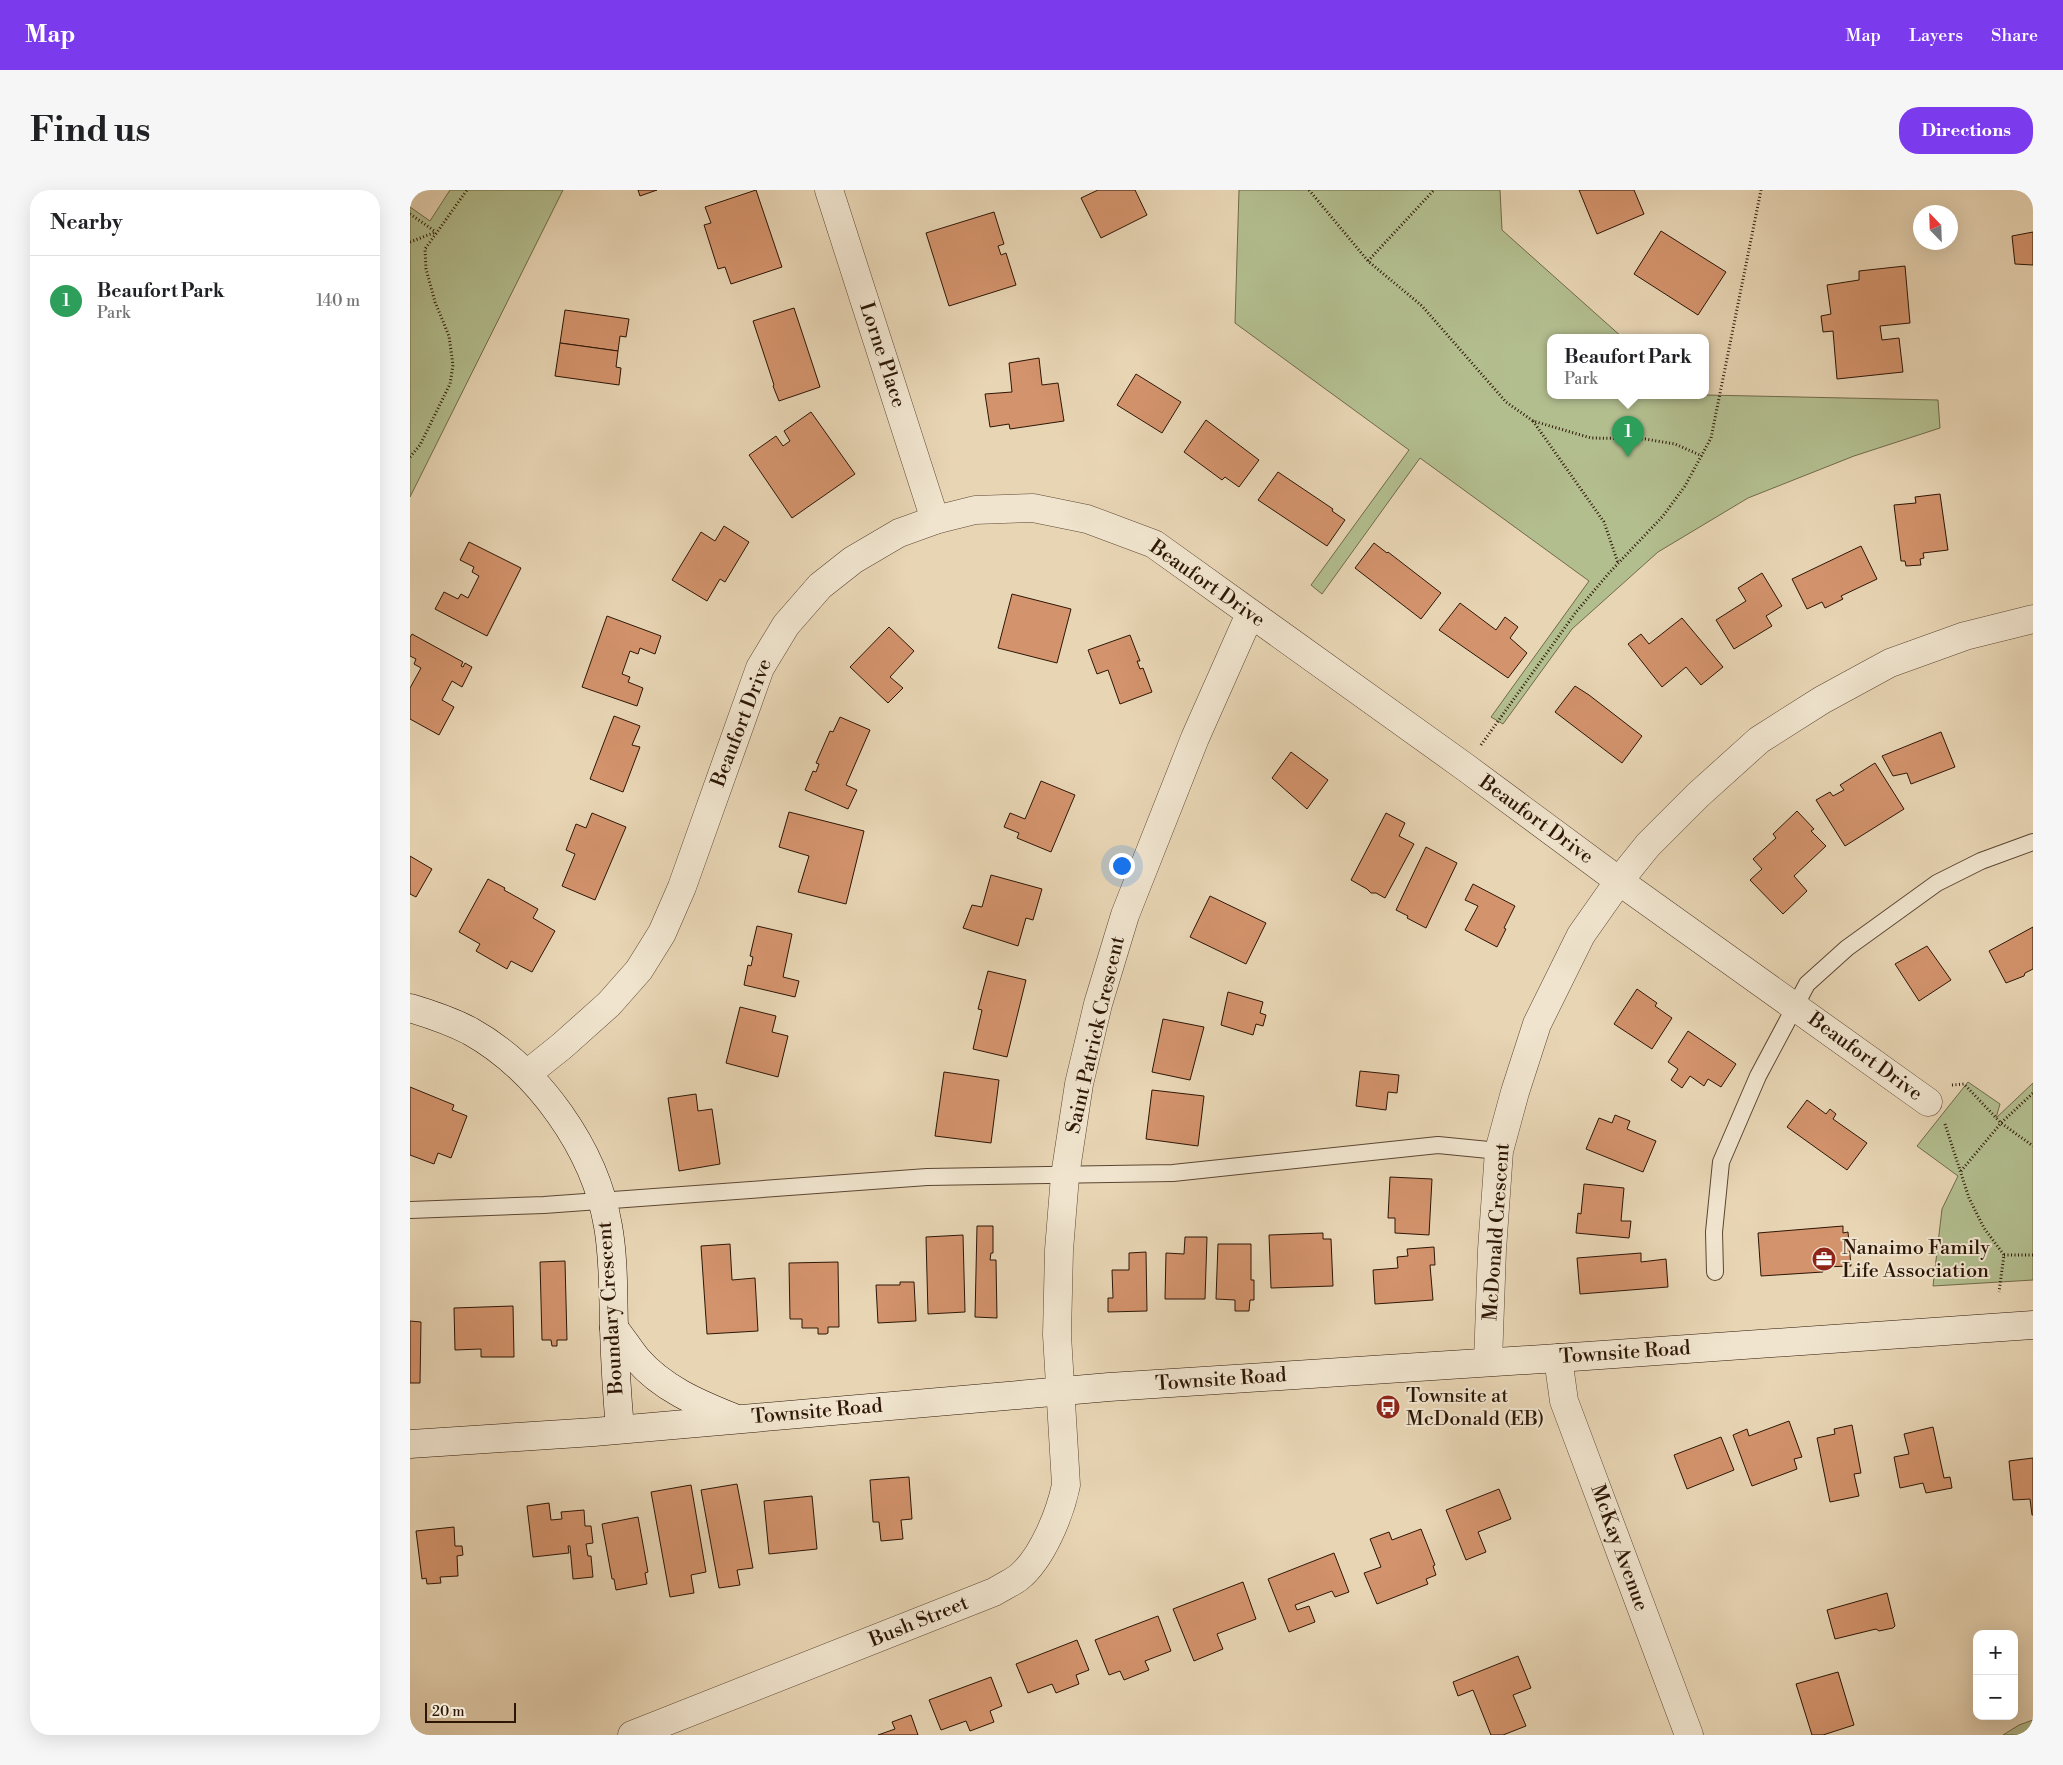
<!DOCTYPE html>
<html lang="en">
<head>
<meta charset="utf-8">
<style>
	body { margin:0; font-family:"Libre Bodoni",serif; background:#f6f6f6; color:#202124 }
	.controls { position:absolute; right:15px; bottom:15px; display:grid; overflow:hidden; border-radius:10px; box-shadow:0 5px 20px #0002 }
	.controls button { width:45px; height:45px; display:grid; place-items:center; padding:0; border:0; border-bottom:1px solid #e0e0e0; background:#fff; color:#202124; font:25px sans-serif }
	.compass { position:absolute; left:1503px; top:15px; width:45px; height:45px; border-radius:50%; background:#fff; box-shadow:0 5px 20px #0002; rotate:337deg }
	.scale { position:absolute; left:15px; bottom:12px; width:91px; box-sizing:border-box; padding-left:5px; border:2px solid #2d1606; border-top:0; font-size:14px; line-height:18px; white-space:nowrap; color:#2d1606; -webkit-text-stroke:4px #f0e4ce; paint-order:stroke }
	.you { position:absolute; left:711px; top:675px; width:18px; height:18px; margin:-12px; border:4px solid #fff; border-radius:50%; background:#1a73e8; box-shadow:0 0 0 8px #1a73e833 }
	.badge { display:grid; place-items:center; width:32px; height:32px; border-radius:50%; background:#7c3aed; color:#fff; font-size:16px; font-weight:700 }
	.pin { position:absolute; translate:-50% -41px; filter:drop-shadow(0 1px 2px #0008) }
	.pin::after { content:''; position:absolute; top:26px; width:18px; height:15px; background:inherit; clip-path:polygon(0 0,100% 0,50% 100%) }
	.popup { position:absolute; left:1137px; top:144px; width:162px; height:65px; box-sizing:border-box; display:grid; place-content:center; border-radius:10px; background:#fff; filter:drop-shadow(0 1px 4px #0005); font-size:16px; white-space:nowrap; color:#757577 }
	.popup b { font-size:19px; color:#202124 }
	.popup::after { content:''; position:absolute; left:50%; top:100%; margin-left:-10px; border:10px solid transparent; border-top-color:#fff }
	.list { margin:0; padding:0; list-style:none }
	h2 { display:flex; justify-content:space-between; align-items:center; height:65px; margin:0; padding:0 20px; font-size:21px }
	h2 small { font-size:16px; font-weight:400; color:#757577 }
	.list li { display:grid; grid-template-columns:32px 1fr auto; gap:15px; align-items:center; box-sizing:border-box; height:90px; padding:0 20px; border-top:1px solid #e0e0e0 }
	.list b { display:block; font-size:19px; white-space:nowrap }
	.list p { margin:0; font-size:16px; white-space:nowrap; color:#757577 }
	.list em { font-size:16px; font-style:normal; color:#757577 }
	.map { position:relative; flex:none; width:1623px; height:1545px; overflow:hidden; border-radius:20px }
	header { display:flex; align-items:center; gap:30px; box-sizing:border-box; height:70px; padding:0 25px; background:#7c3aed; color:#fff }
	header strong { font-size:24px }
	nav { display:flex; gap:28px; margin-inline-start:auto; font-size:18px }
	.intro { display:flex; align-items:center; justify-content:space-between; box-sizing:border-box; height:120px; padding:0 30px }
	h1 { margin:0; font-size:35px }
	.button { padding:12px 22px; border-radius:20px; background:#7c3aed; color:#fff; font-size:18px; font-weight:700 }
	main { display:flex; gap:30px; padding:0 30px }
	aside { flex:1; background:#fff; border-radius:20px; box-shadow:0 5px 20px #0002 }
	.map>svg:first-child { display:block }
	.green { fill:#b3be8f; stroke:#706a4a }
	.building { fill:#d3936c; stroke:#2d1606 }
	.lines { fill:none; stroke-linecap:round; stroke-linejoin:round }
	.lane-casing { stroke:#5c4632; stroke-width:18 }
	.street-casing { stroke:#5c4632; stroke-width:29 }
	.secondary-casing { stroke:#2d1606; stroke-width:29 }
	.path { stroke:#2d1606; stroke-width:3; stroke-dasharray:1 2.5; stroke-linecap:butt }
	.lane { stroke:#f0e4ce; stroke-width:16 }
	.street { stroke:#f0e4ce; stroke-width:28 }
	.secondary { stroke:#f0e4ce; stroke-width:28 }
	.labels { text-anchor:middle; dominant-baseline:central; stroke-width:4; stroke-linejoin:round; paint-order:stroke }
	.street-label { font-size:20px; fill:#2d1606; stroke:#f0e4ce }
	.poi-label { font-size:20px; fill:#2d1606; stroke:#f0e4ce; text-anchor:start }
</style>
</head>
<body>
<header>
<strong>Map</strong>
<nav><a>Map</a><a>Layers</a><a>Share</a></nav>
</header>
<div class="intro"><h1>Find us</h1><a class="button">Directions</a></div>
<main>
<aside>
<h2>Nearby<small></small></h2>
<ul class="list">
<li><span class="badge" style="background:#2e9e5b">1</span><div><b>Beaufort Park</b><p>Park</p></div><em>140 m</em></li>
</ul>
</aside>
<div class="map">
<svg width="1623" height="1545" viewBox="0 0 1623 1545">
	<rect width="100%" height="100%" fill="#e8d5b4"/>
	<filter id="stains"><feTurbulence type="fractalNoise" baseFrequency=".004" numOctaves="4"/><feColorMatrix values="0 0 0 0 .2 0 0 0 0 .09 0 0 0 0 .02 0 0 0 .5 -.17"/></filter>
	<radialGradient id="worn" r=".72"><stop offset=".6" stop-color="#630" stop-opacity="0"/><stop offset="1" stop-color="#630" stop-opacity=".3"/></radialGradient>
	<g class="green">
		<polygon points="40,0 153,0 0,307 0,17 20,31"/>
		<polygon points="829,0 1090,0 1092,40 1213,148 1140,148 1140,206 1296,205 1528,210 1530,238 1444,266 1338,308 1248,362 1162,439 1093,534 1081,527 1179,391 1010,268 912,404 901,395 999,260 825,133"/>
		<polygon points="1558,892 1590,914 1586,928 1623,893 1623,1090 1523,1096 1532,1019 1548,986 1507,956"/>
		<polygon points="1623,1530 1623,1545 1593,1545 1609,1535"/>
	</g>
	<g class="building">
		<polygon points="228,0 247,0 230,6"/>
		<polygon points="346,0 372,77 321,94 315,77 308,79 294,35 301,33 295,17"/>
		<polygon points="688,0 725,0 737,25 691,48 671,8"/>
		<polygon points="1169,0 1224,0 1234,24 1187,44"/>
		<polygon points="584,22 594,54 588,56 591,65 596,63 606,95 539,116 516,43"/>
		<polygon points="1251,41 1316,82 1288,125 1224,84"/>
		<polygon points="1623,42 1623,75 1605,74 1602,46"/>
		<polygon points="1495,76 1500,133 1470,136 1472,150 1489,148 1493,182 1427,189 1423,141 1413,142 1411,126 1421,124 1417,95 1449,90 1449,81"/>
		<polygon points="384,118 410,197 369,211 363,196 364,195 343,131"/>
		<polygon points="155,120 219,129 216,147 210,146 208,161 150,153"/>
		<polygon points="150,153 208,161 206,177 211,178 209,195 145,186"/>
		<polygon points="629,168 632,195 648,193 654,231 600,239 599,234 580,237 575,204 602,202 599,173"/>
		<polygon points="726,184 771,212 752,243 707,215"/>
		<polygon points="401,222 445,284 382,328 339,265 366,246 373,256 380,251 374,241"/>
		<polygon points="796,230 849,270 829,297 815,287 812,290 774,262"/>
		<polygon points="868,282 923,319 922,321 935,330 917,356 848,310"/>
		<polygon points="1530,304 1538,360 1513,363 1514,368 1510,369 1511,375 1496,376 1495,371 1491,371 1484,315 1506,313 1505,307"/>
		<polygon points="314,336 339,352 315,392 310,389 297,411 262,390 291,342 305,351"/>
		<polygon points="59,352 111,378 77,446 25,419 34,402 48,409 51,404 58,408 69,386 62,382 64,377 50,370"/>
		<polygon points="964,353 977,363 978,362 1031,403 1011,429 945,378"/>
		<polygon points="1451,356 1467,389 1431,406 1433,409 1415,418 1412,412 1397,419 1382,389"/>
		<polygon points="1352,383 1372,416 1356,426 1362,436 1324,459 1306,430 1336,411 1328,398"/>
		<polygon points="602,404 661,419 647,473 588,458"/>
		<polygon points="1050,413 1086,440 1095,427 1108,437 1100,448 1117,463 1098,488 1029,440"/>
		<polygon points="197,426 251,446 245,464 230,458 228,464 220,461 212,484 220,487 218,492 233,498 227,516 172,497"/>
		<polygon points="1272,428 1313,477 1291,495 1276,477 1252,497 1218,454 1231,444 1239,454"/>
		<polygon points="479,437 504,461 480,487 493,498 478,513 440,477"/>
		<polygon points="2,444 53,472 51,476 53,477 55,473 62,477 52,497 42,491 32,510 44,517 29,545 0,529 0,498 11,478 4,474 6,469 0,466 0,447"/>
		<polygon points="720,445 730,471 727,471 730,479 733,478 742,502 710,514 698,480 687,484 678,460"/>
		<polygon points="1165,496 1179,505 1232,546 1212,573 1145,522"/>
		<polygon points="204,526 230,536 222,555 230,557 213,602 180,589"/>
		<polygon points="430,527 460,540 436,595 447,600 438,619 395,600 403,581 406,582 409,574 406,573 420,541 423,542"/>
		<polygon points="1531,542 1545,577 1501,594 1497,583 1483,586 1472,566"/>
		<polygon points="881,562 918,590 897,619 862,588"/>
		<polygon points="1465,573 1494,619 1435,656 1406,610 1420,602 1423,606 1434,600 1430,595"/>
		<polygon points="631,591 665,605 641,662 607,648 609,643 594,637 600,623 615,629"/>
		<polygon points="1387,621 1404,639 1401,641 1416,656 1384,686 1397,701 1373,724 1340,690 1352,679 1343,669 1366,648 1363,644"/>
		<polygon points="379,622 454,641 436,714 388,702 399,666 369,657"/>
		<polygon points="182,623 216,637 185,710 152,696 165,664 156,660 166,634 176,638"/>
		<polygon points="976,623 995,633 989,646 1004,654 975,708 966,703 961,703 957,699 941,690"/>
		<polygon points="1016,657 1047,673 1016,738 997,728 998,726 986,720"/>
		<polygon points="0,666 22,679 6,707 0,704"/>
		<polygon points="581,685 632,699 623,730 616,728 608,756 553,738 562,715 572,717"/>
		<polygon points="78,689 95,698 94,700 128,719 123,728 145,741 122,782 101,771 97,779 66,761 70,754 49,742"/>
		<polygon points="1063,694 1105,716 1094,738 1096,739 1087,757 1055,740 1068,716 1055,710"/>
		<polygon points="800,706 856,733 836,774 780,747"/>
		<polygon points="347,736 382,744 373,787 389,791 385,807 334,795 338,775 341,776 343,767 340,766"/>
		<polygon points="1623,737 1623,779 1615,783 1614,786 1596,793 1579,761"/>
		<polygon points="1517,756 1541,790 1509,811 1485,774"/>
		<polygon points="578,781 616,790 597,867 563,859 572,820 568,819"/>
		<polygon points="1227,799 1247,813 1245,816 1262,828 1242,859 1204,834"/>
		<polygon points="818,802 853,812 850,823 856,825 853,836 846,834 843,845 811,835"/>
		<polygon points="330,817 366,826 362,842 378,846 368,887 316,873"/>
		<polygon points="753,829 794,837 780,890 742,882"/>
		<polygon points="1278,841 1326,874 1311,897 1298,889 1294,896 1280,886 1272,898 1261,890 1268,879 1258,872"/>
		<polygon points="950,881 989,885 987,903 978,902 976,920 946,916"/>
		<polygon points="534,882 589,890 581,953 525,946"/>
		<polygon points="0,897 44,915 42,920 57,926 41,968 28,963 24,974 0,965"/>
		<polygon points="742,900 794,906 788,956 736,949"/>
		<polygon points="286,904 288,921 302,919 310,974 269,981 258,908"/>
		<polygon points="1397,910 1416,924 1420,919 1426,924 1423,929 1457,953 1437,980 1377,937"/>
		<polygon points="1205,925 1220,931 1217,939 1246,951 1233,982 1176,959 1189,928 1202,933"/>
		<polygon points="980,987 1022,989 1019,1045 985,1043 985,1028 978,1028"/>
		<polygon points="1174,994 1214,998 1211,1031 1221,1031 1219,1048 1166,1043 1168,1023 1171,1024"/>
		<polygon points="567,1036 583,1036 583,1063 581,1063 580,1070 586,1070 587,1128 565,1127"/>
		<polygon points="1433,1036 1433,1043 1438,1042 1441,1076 1413,1077 1413,1082 1351,1086 1348,1043"/>
		<polygon points="913,1043 913,1049 921,1049 923,1096 861,1098 859,1045"/>
		<polygon points="553,1045 555,1122 518,1124 516,1047"/>
		<polygon points="775,1047 797,1047 795,1109 755,1109 756,1063 774,1064"/>
		<polygon points="320,1054 322,1090 345,1088 348,1141 297,1144 291,1056"/>
		<polygon points="808,1054 841,1054 841,1090 844,1090 844,1110 840,1110 839,1121 825,1121 825,1110 806,1109"/>
		<polygon points="1024,1057 1025,1075 1020,1075 1023,1110 965,1114 963,1080 988,1078 987,1067 998,1066 997,1059"/>
		<polygon points="736,1062 737,1121 698,1122 698,1108 703,1108 702,1080 719,1080 719,1063"/>
		<polygon points="1231,1063 1231,1072 1256,1069 1258,1097 1170,1104 1167,1068"/>
		<polygon points="155,1071 157,1150 147,1150 147,1156 142,1156 141,1150 132,1150 130,1072"/>
		<polygon points="428,1072 429,1137 418,1137 418,1143 416,1144 408,1144 408,1138 392,1138 392,1129 380,1129 379,1073"/>
		<polygon points="490,1092 504,1092 506,1131 468,1133 466,1095 490,1095"/>
		<polygon points="103,1116 104,1167 71,1167 71,1159 45,1160 44,1118"/>
		<polygon points="0,1131 11,1132 10,1193 0,1193"/>
		<polygon points="1379,1231 1392,1267 1384,1269 1387,1279 1342,1296 1323,1245 1337,1239 1339,1246"/>
		<polygon points="1442,1235 1451,1283 1444,1284 1449,1306 1420,1312 1407,1248 1425,1244 1424,1239"/>
		<polygon points="1523,1237 1534,1288 1540,1287 1542,1298 1516,1303 1513,1293 1490,1298 1484,1267 1499,1264 1494,1244"/>
		<polygon points="1311,1247 1324,1280 1277,1299 1264,1265"/>
		<polygon points="1623,1268 1623,1325 1622,1325 1620,1309 1603,1310 1599,1271"/>
		<polygon points="499,1287 502,1329 491,1330 493,1349 471,1351 469,1332 463,1332 460,1290"/>
		<polygon points="327,1294 343,1378 327,1380 330,1395 309,1398 291,1300"/>
		<polygon points="281,1295 296,1382 281,1385 284,1403 260,1407 241,1302"/>
		<polygon points="1089,1299 1101,1329 1068,1342 1076,1362 1056,1370 1036,1320"/>
		<polygon points="402,1306 407,1359 359,1364 354,1311"/>
		<polygon points="139,1313 141,1330 152,1329 151,1322 174,1320 175,1336 181,1336 183,1353 176,1354 178,1366 181,1366 183,1387 163,1389 160,1356 158,1356 159,1363 123,1367 117,1316"/>
		<polygon points="228,1327 238,1382 235,1383 237,1394 206,1400 204,1389 202,1389 192,1334"/>
		<polygon points="44,1337 45,1356 52,1356 53,1365 47,1366 48,1386 30,1387 31,1393 17,1394 16,1388 12,1389 6,1341"/>
		<polygon points="1011,1339 1025,1375 1023,1376 1026,1385 1016,1389 1018,1394 967,1414 954,1383 971,1377 960,1349 979,1342 982,1350"/>
		<polygon points="924,1363 939,1402 925,1407 922,1401 885,1415 887,1420 899,1416 905,1432 879,1442 858,1389"/>
		<polygon points="833,1392 846,1429 807,1444 813,1459 784,1471 763,1419"/>
		<polygon points="1477,1403 1485,1436 1483,1438 1469,1441 1466,1439 1425,1449 1417,1420"/>
		<polygon points="748,1426 761,1461 735,1471 739,1480 714,1490 710,1481 699,1485 685,1450"/>
		<polygon points="667,1450 679,1480 666,1485 669,1494 646,1503 642,1494 618,1503 606,1474"/>
		<polygon points="1108,1466 1121,1498 1103,1505 1116,1536 1093,1545 1081,1545 1063,1500 1048,1506 1043,1492"/>
		<polygon points="1428,1482 1444,1535 1413,1545 1402,1545 1386,1494"/>
		<polygon points="581,1487 592,1516 580,1521 584,1532 560,1541 556,1531 531,1540 519,1510"/>
		<polygon points="501,1525 508,1545 468,1545 485,1539 482,1532"/>
	</g>
	<g class="lines">
		<defs>
			<g id="lane">
				<polyline points="0,1020 134,1015 517,987 763,983 1028,955 1089,961"/>
				<polyline points="1305,1082 1304,1042 1311,972 1348,886 1397,794 1437,758 1527,693 1571,671 1623,652"/>
			</g>
			<g id="street">
				<polyline points="419,0 525,330"/>
				<polyline points="117,884 152,856 199,814 229,780 252,743 272,697 350,478 376,435 410,396 443,370 489,343 525,330 565,320 623,318 677,329 744,354 1055,577 1209,691 1518,912"/>
				<polyline points="1148,1168 1154,1211 1279,1545"/>
				<polyline points="1078,1172 1082,1060 1089,961 1105,902 1127,834 1171,745 1209,691 1238,655 1288,605 1349,550 1412,510 1480,473 1555,446 1623,429"/>
				<path d="M222,1545L584,1402C592,1397 601,1393 608,1388C632,1369 650,1324 656,1295L647,1145L649,1060L655,986L669,894L688,814L715,725L785,548L840,424"/>
			</g>
			<g id="secondary">
				<path d="M0,818C20,824 41,831 60,841C128,879 185,959 198,1036C204,1069 203,1104 204,1138C205,1172 207,1205 210,1239"/>
				<path d="M204,1138C212,1148 219,1159 227,1169C252,1198 287,1213 322,1227"/>
				<polyline points="0,1254 184,1242 699,1197 1148,1168 1623,1135"/>
			</g>
		</defs>
		<use href="#lane" class="lane-casing"/>
		<use href="#street" class="street-casing"/>
		<use href="#secondary" class="secondary-casing"/>
		<g class="path">
			<polyline points="899,0 958,71 1012,116 1096,212 1123,231 1181,248 1235,249 1265,254 1292,266"/>
			<polyline points="0,24 26,42"/>
			<polyline points="0,52 26,42"/>
			<polyline points="958,71 1024,0"/>
			<polyline points="1123,231 1194,332 1208,373"/>
			<polyline points="0,267 10,255 40,194 43,175 39,146 25,112 16,79 15,59 57,0"/>
			<polyline points="1071,555 1166,422 1199,383 1253,326 1275,296 1301,248 1351,0"/>
			<polyline points="1542,895 1554,894 1591,933 1623,956"/>
			<polyline points="1535,934 1559,1008 1574,1038 1594,1065 1589,1102"/>
			<polyline points="1551,981 1591,933 1623,903"/>
			<polyline points="1594,1065 1623,1065"/>
		</g>
		<use href="#lane" class="lane"/>
		<use href="#street" class="street"/>
		<use href="#secondary" class="secondary"/>
	</g>
	<defs>
		<symbol id="office-disc" viewBox="-11 -11 22 22"><circle r="9.5" fill="#8f2418" stroke="#f0e4ce"/><path d="M-6-3h4V-5.5h4V-3h4V5H-6ZM-1-4.5V-3h2v-1.5ZM-6 0V1H6V0Z" fill="#fff"/></symbol>
		<symbol id="bus-disc" viewBox="-11 -11 22 22"><circle r="9.5" fill="#8f2418" stroke="#f0e4ce"/><path d="M-5-6H5V4H4V6H2V4H-2V6H-4V4H-5ZM-3.5-4V0h7V-4ZM-3.5 1.2v1.5H-2V1.2ZM2 1.2v1.5H3.5V1.2Z" fill="#fff"/></symbol>
	</defs>
	<g fill-rule="evenodd">
		<use href="#office-disc" x="1400" y="1055" width="28" height="28"/>
		<use href="#bus-disc" x="964" y="1203" width="28" height="28"/>
	</g>
	<g class="labels">
		<g class="street-label">
			<text transform="translate(472 165) rotate(72)">Lorne Place</text>
			<text transform="translate(797 394) rotate(35)">Beaufort Drive</text>
			<text transform="translate(332 533) rotate(-69)">Beaufort Drive</text>
			<text transform="translate(1126 630) rotate(36)">Beaufort Drive</text>
			<text transform="translate(686 845) rotate(-77)">Saint Patrick Crescent</text>
			<text transform="translate(1455 867) rotate(36)">Beaufort Drive</text>
			<text transform="translate(1087 1042) rotate(-86)">McDonald Crescent</text>
			<text transform="translate(201 1118) rotate(-94)">Boundary Crescent</text>
			<text transform="translate(1215 1163) rotate(-4)">Townsite Road</text>
			<text transform="translate(811 1190) rotate(-4)">Townsite Road</text>
			<text transform="translate(407 1222) rotate(-5)">Townsite Road</text>
			<text transform="translate(1209 1358) rotate(70)">McKay Avenue</text>
			<text transform="translate(509 1432) rotate(-22)">Bush Street</text>
		</g>
		<g class="poi-label">
			<text x="1432" y="1058">Nanaimo Family<tspan x="1432" dy="23">Life Association</tspan></text>
			<text x="996" y="1206">Townsite at<tspan x="996" dy="23">McDonald (EB)</tspan></text>
		</g>
	</g>
	<rect width="100%" height="100%" filter="url(#stains)"/>
	<rect width="100%" height="100%" fill="url(#worn)"/>
</svg>
<div class="controls">
<button>+</button>
<button>−</button>
</div>
<svg class="compass" viewBox="-18 -18 36 36"><path d="M0-13l5 13h-10z" fill="#e53935"/><path d="M0 13l5-13h-10z" fill="#757577"/></svg>
<div class="scale">20 m</div>
<div class="you"></div>
<div class="pin badge" style="left:1218px;top:267px;background:#2e9e5b">1</div>
<div class="popup"><b>Beaufort Park</b>Park</div>
</div>
</main>
</body>
</html>
